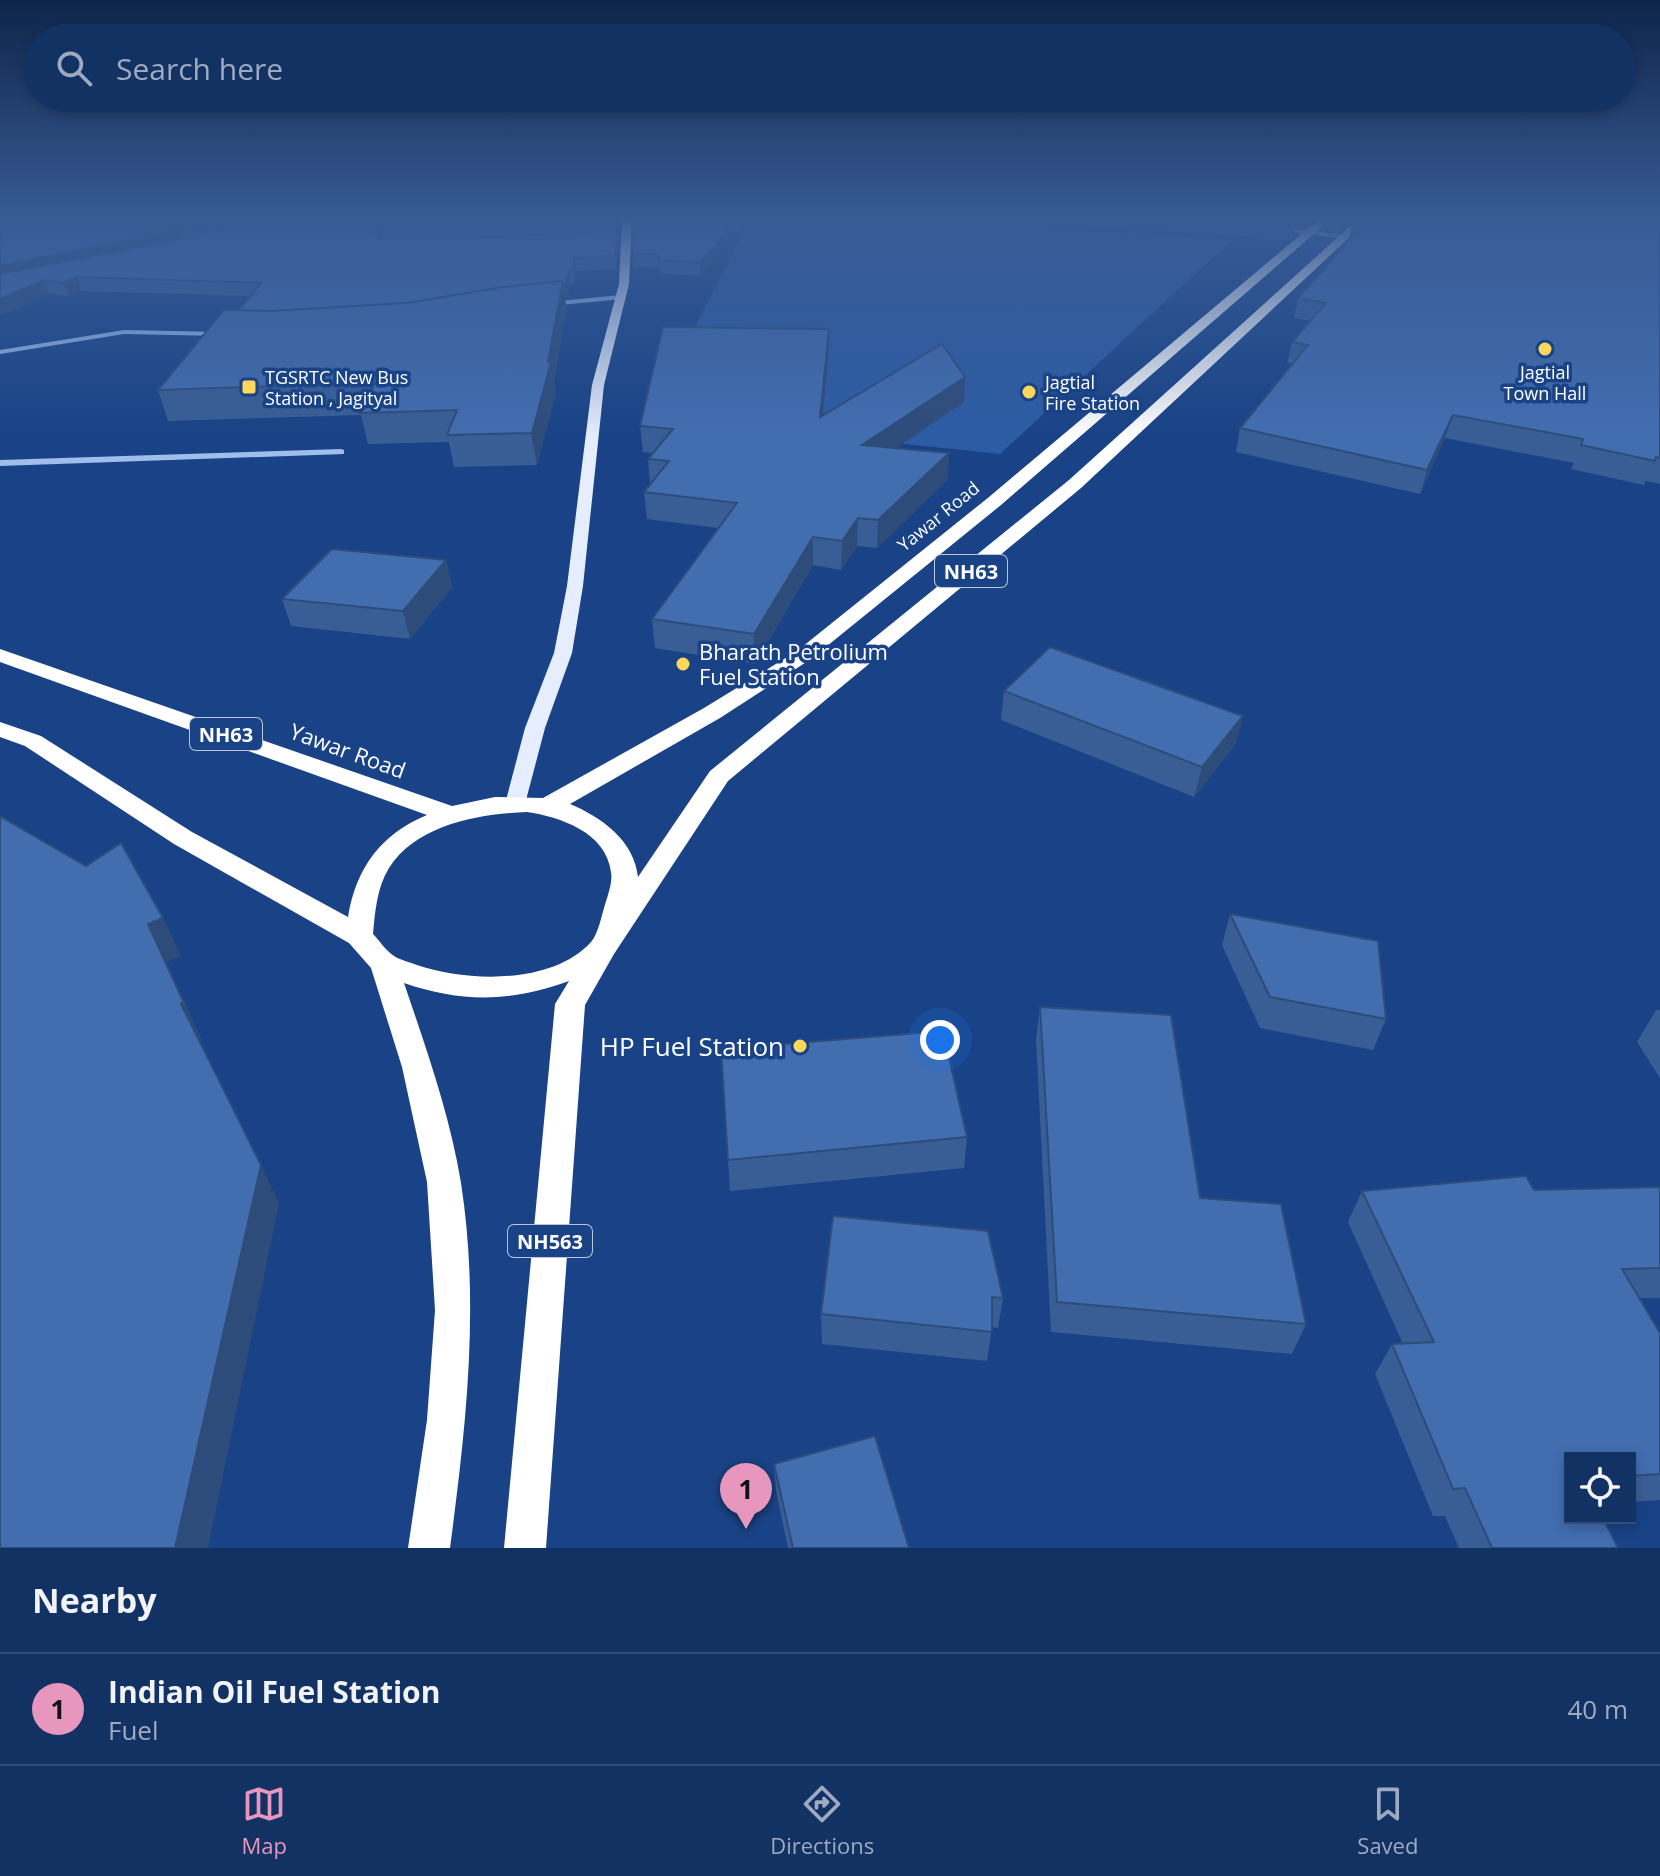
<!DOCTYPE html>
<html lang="en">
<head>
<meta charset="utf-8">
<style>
	body { margin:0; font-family:"Open Sans",sans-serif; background:#1c3a6a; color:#f1f3f6 }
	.controls { position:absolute; right:24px; bottom:24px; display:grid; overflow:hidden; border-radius:0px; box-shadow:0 4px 12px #0003 }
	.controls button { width:72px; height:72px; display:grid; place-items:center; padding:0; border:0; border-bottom:2px solid #324d78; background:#133264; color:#f1f3f6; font:40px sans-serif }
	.you { position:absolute; left:940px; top:1040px; width:28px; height:28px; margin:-20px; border:6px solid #fff; border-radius:50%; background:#1a73e8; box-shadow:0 0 0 12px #1a73e833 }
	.badge { display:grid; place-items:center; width:52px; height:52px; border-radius:50%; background:#e797bd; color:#111; font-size:26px; font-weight:700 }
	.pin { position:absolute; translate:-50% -66px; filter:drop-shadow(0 2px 4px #0008) }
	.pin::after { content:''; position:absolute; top:42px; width:28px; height:24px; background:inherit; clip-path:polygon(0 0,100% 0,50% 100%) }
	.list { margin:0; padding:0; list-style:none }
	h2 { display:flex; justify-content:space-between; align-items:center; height:104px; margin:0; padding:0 32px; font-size:34px }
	h2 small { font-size:26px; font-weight:400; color:#9daabf }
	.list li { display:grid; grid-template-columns:52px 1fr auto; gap:24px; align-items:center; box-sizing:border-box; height:112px; padding:0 32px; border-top:2px solid #324d78 }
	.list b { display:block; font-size:30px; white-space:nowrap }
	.list p { margin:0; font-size:26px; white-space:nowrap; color:#9daabf }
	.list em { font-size:26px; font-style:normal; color:#9daabf }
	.icon { flex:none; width:44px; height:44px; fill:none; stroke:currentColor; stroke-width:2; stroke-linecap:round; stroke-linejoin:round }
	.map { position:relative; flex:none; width:1660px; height:1548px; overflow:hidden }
	.search { position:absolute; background:#133264; box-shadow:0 4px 12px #0003; left:24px; right:24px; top:24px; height:88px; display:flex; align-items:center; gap:20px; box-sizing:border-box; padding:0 28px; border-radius:44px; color:#9daabf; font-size:30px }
	.sheet { height:216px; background:#133264 }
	nav { display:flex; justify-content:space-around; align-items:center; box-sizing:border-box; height:112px; border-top:2px solid #324d78; background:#133264; font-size:22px; color:#9daabf }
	nav a { display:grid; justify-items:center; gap:4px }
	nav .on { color:#e797bd }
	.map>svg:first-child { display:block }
	.green { fill:#2c5ca4 }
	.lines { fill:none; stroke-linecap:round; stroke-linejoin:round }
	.minor { fill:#9fbeec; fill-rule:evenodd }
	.major { fill:#e5edff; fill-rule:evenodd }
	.highway { fill:#fff; fill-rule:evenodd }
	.wall { fill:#395e96 }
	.shaded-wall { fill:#2e4c7a }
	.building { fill:#426daf; stroke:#2e4c7a; stroke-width:2 }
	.poi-dot { fill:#ffd85b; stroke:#194386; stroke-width:3 }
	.labels { text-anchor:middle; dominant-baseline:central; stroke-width:7; stroke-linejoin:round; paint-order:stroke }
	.far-poi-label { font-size:18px; fill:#fff; stroke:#194386; text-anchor:start }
	.far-street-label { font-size:18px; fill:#fff; stroke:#194386 }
	.shield { fill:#194386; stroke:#bac7db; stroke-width:2 }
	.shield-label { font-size:20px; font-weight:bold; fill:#fff }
	.poi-label { font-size:22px; fill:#fff; stroke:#194386; text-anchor:start }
	.street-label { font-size:22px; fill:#fff; stroke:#194386 }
	.near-poi-label { font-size:26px; fill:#fff; stroke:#194386; text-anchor:end }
</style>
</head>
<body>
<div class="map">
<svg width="1660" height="1548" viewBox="0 0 1660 1548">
	<rect width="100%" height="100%" fill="#194386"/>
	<polygon class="green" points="749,220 902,220 1232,240 1000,454 650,417"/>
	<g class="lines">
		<g class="minor">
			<polygon points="1278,227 1346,235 1349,237 1346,239 1276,230"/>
			<polygon points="620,295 624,297 623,299 549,306 545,304 549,302"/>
			<polygon points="124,330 222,332 226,334 222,336 124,334 0,354 0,350"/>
			<polygon points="341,449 344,450 344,454 0,466 0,460"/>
		</g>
		<polygon class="major" points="622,220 632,220 629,284 604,385 583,586 572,653 545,728 525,804 515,811 505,804 525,728 554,653 567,586 592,385 619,284"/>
		<path class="highway" d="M1318,220H1330L1001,505L811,659L720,718L570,804C601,817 634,840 638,877L710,771L1069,480L1357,220H1368L1081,488L728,781L614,954L585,1005L546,1548H504L555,1004L569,981C512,1002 462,1003 404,983C426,1048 450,1115 461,1183C480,1305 466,1427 450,1548H408L427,1420L435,1310L427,1182L402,1067L371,968L349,943L174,844L25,746L0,737V722L41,736L192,832L348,917C356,868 381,834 427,815L0,662V649L452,806L495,797L543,798L704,708L797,651L989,497ZM527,812C560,817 606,832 611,872C613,883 607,897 604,908C601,918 598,934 591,942C552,985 467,982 417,965C410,962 400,960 394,956C386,951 379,940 373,934C375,912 377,887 389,868C417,824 480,814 527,812Z"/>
	</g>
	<g class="wall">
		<polygon points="0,220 620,220 618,233 617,233 618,243 617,269 576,271 575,284 570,284 568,298 565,298 566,308 554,381 556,392 537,465 454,467 449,442 368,444 361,415 168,421 158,390 239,310 250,296 81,291 69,296 49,294 0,316"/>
		<polygon points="633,220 751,220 741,231 730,231 725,249 701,275 661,274 659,267 633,268 632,255"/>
		<polygon points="1001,220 1314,220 1302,230 1294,229 1292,238 1290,239"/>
		<polygon points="1324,220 1353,220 1338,233 1321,231"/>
		<polygon points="1660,220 1660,484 1646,481 1644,485 1571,469 1574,463 1445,438 1420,494 1236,452 1240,428 1292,364 1287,363 1292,342 1310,321 1294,318 1298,298 1348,242 1352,225"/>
		<polygon points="829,352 823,416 965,377 964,402 896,448 948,479 877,548 857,546 841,570 813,565 755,664 655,648 652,619 718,528 647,519 644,492 650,484 648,459 653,453 643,452 640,426"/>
		<polygon points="446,560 452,587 410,639 291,626 282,599"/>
		<polygon points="1004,691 1243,716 1235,745 1194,797 1001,720"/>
		<polygon points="1230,914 1386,1019 1373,1050 1260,1028 1222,945"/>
		<polygon points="1040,1007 1306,1324 1292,1354 1051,1332 1036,1039"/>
		<polygon points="1656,1010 1660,1010 1660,1078 1637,1042"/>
		<polygon points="967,1137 964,1168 730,1191 728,1160"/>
		<polygon points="1660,1187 1660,1298 1639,1298 1660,1333 1660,1500 1630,1502 1630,1458 1570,1458 1618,1548 1459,1548 1445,1516 1433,1516 1375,1374 1392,1344 1403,1344 1348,1222 1362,1191 1534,1190"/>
		<polygon points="833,1216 1003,1298 998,1328 992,1327 987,1361 822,1344 821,1314"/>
		<polygon points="774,1464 909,1548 788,1548 776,1491"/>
	</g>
	<g class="shaded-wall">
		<polygon points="212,220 262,220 0,280 0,266"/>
		<polygon points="729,220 730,231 725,249 701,275 700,262"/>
		<polygon points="740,220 751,220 741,231"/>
		<polygon points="1296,220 1292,238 1290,239 1294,221"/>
		<polygon points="1304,220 1314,220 1302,230"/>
		<polygon points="1341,220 1353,220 1338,233"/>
		<polygon points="380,229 383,241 374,232"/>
		<polygon points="617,230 618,243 617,269 615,256"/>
		<polygon points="574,258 576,271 575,284 573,270"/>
		<polygon points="569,270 570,284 568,298 565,298 566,308 554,381 556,392 537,465 507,304"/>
		<polygon points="77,277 81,291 69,296 64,283"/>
		<polygon points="44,280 49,294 0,316 0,299"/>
		<polygon points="829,329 829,352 820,443 820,417"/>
		<polygon points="965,377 964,402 862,471 862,445"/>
		<polygon points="1453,415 1445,438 1420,494 1427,470"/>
		<polygon points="949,453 948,479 877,548 878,520"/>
		<polygon points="858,518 857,546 841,570 842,541"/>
		<polygon points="813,537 813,565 755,664 754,634"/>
		<polygon points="446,560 452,587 410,639 403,611"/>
		<polygon points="1243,716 1235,745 1194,797 1202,767"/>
		<polygon points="163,918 181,956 167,962 202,1041 199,1042 181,1004 148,924"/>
		<polygon points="261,1165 279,1203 208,1548 175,1548"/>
	</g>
	<g class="building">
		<polygon points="0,220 212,220 136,239 0,266"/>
		<polygon points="247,220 617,220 617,221 479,229 380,229 374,232 380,238 479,238 617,230 615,256 574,258 573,270 569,270 566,284 563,284 563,281 504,287 408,303 272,311 239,310 261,283 77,277 64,283 44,280 0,299 0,274 173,240"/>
		<polygon points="633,220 729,220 724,236 700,262 659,261 658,254 632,255"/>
		<polygon points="1269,220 1296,220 1294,221"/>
		<polygon points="1358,220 1660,220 1660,458 1656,457 1655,461 1581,445 1583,439 1453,415 1427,470 1240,428 1308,345 1292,342 1326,303 1298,298 1362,226 1352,225"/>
		<polygon points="563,281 548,362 551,362 532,433 447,435 457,410 360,413 375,383 158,390 224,310 272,311 408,303 504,287"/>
		<polygon points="663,327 829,329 820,417 942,344 965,377 862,445 949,453 878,520 858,518 842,541 813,537 754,634 652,619 737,503 644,492 669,461 648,459 673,429 640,426"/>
		<polygon points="332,549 446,560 403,611 282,599"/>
		<polygon points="1050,647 1243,716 1202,767 1004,691"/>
		<polygon points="0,816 86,866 121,843 163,918 148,924 184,1003 181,1004 261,1165 175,1548 0,1548"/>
		<polygon points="1230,914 1378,941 1386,1019 1270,997"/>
		<polygon points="1040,1007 1171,1015 1200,1198 1281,1204 1306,1324 1057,1302"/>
		<polygon points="943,1031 967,1137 728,1160 721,1049"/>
		<polygon points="1526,1176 1534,1190 1660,1187 1660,1268 1622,1269 1660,1333 1660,1474 1630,1476 1630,1458 1570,1458 1570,1518 1603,1518 1618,1548 1492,1548 1465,1488 1453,1489 1392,1344 1434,1342 1362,1191"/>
		<polygon points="833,1216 988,1231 1003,1298 992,1297 992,1332 821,1314"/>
		<polygon points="875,1436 909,1548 793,1548 774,1464"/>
	</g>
	<linearGradient id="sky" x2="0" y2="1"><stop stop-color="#0e254a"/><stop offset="0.5" stop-color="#385b95"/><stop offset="1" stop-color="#385b95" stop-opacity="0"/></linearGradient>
	<rect width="1660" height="437" fill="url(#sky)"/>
	<g class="poi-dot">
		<circle cx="1545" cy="349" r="8"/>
		<rect x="241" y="379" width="16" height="16" rx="4"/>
		<circle cx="1029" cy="392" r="8"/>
		<circle cx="683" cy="664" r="8"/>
		<circle cx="800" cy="1046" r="8"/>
	</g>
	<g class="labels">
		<g class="far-poi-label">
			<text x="1545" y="372" text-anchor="middle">Jagtial<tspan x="1545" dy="21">Town Hall</tspan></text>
			<text x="265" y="377">TGSRTC New Bus<tspan x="265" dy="21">Station , Jagityal</tspan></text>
			<text x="1045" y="382">Jagtial<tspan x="1045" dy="21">Fire Station</tspan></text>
		</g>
		<g class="far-street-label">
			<text transform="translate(938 516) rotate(-39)">Yawar Road</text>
		</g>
		<g class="shield">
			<rect x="935" y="555" width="72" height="32" rx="6"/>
			<rect x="190" y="718" width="72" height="32" rx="6"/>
			<rect x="508" y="1225" width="84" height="32" rx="6"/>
		</g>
		<g class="shield-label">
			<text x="971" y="571">NH63</text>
			<text x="226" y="734">NH63</text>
			<text x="550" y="1241">NH563</text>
		</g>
		<g class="poi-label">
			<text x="699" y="651">Bharath Petrolium<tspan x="699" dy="25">Fuel Station</tspan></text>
		</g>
		<g class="street-label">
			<text transform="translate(348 750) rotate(20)">Yawar Road</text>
		</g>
		<g class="near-poi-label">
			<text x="784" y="1046">HP Fuel Station</text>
		</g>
	</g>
</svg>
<div class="controls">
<button><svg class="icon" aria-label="locate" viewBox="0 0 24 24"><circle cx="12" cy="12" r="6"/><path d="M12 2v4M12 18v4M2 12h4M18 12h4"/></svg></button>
</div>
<div class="you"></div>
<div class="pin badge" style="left:746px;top:1529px">1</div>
<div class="search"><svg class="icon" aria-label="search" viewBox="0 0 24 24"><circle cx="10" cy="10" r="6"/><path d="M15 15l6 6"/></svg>Search here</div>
</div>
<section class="sheet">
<h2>Nearby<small></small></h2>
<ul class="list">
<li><span class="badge">1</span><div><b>Indian Oil Fuel Station</b><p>Fuel</p></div><em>40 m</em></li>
</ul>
</section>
<nav>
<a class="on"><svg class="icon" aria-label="map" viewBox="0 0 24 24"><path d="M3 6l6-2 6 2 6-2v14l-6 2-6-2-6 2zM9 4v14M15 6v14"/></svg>Map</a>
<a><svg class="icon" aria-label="directions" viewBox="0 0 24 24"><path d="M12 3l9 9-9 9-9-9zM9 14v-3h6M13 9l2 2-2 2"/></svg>Directions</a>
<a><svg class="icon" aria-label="saved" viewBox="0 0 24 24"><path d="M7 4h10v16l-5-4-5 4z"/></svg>Saved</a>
</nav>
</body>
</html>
